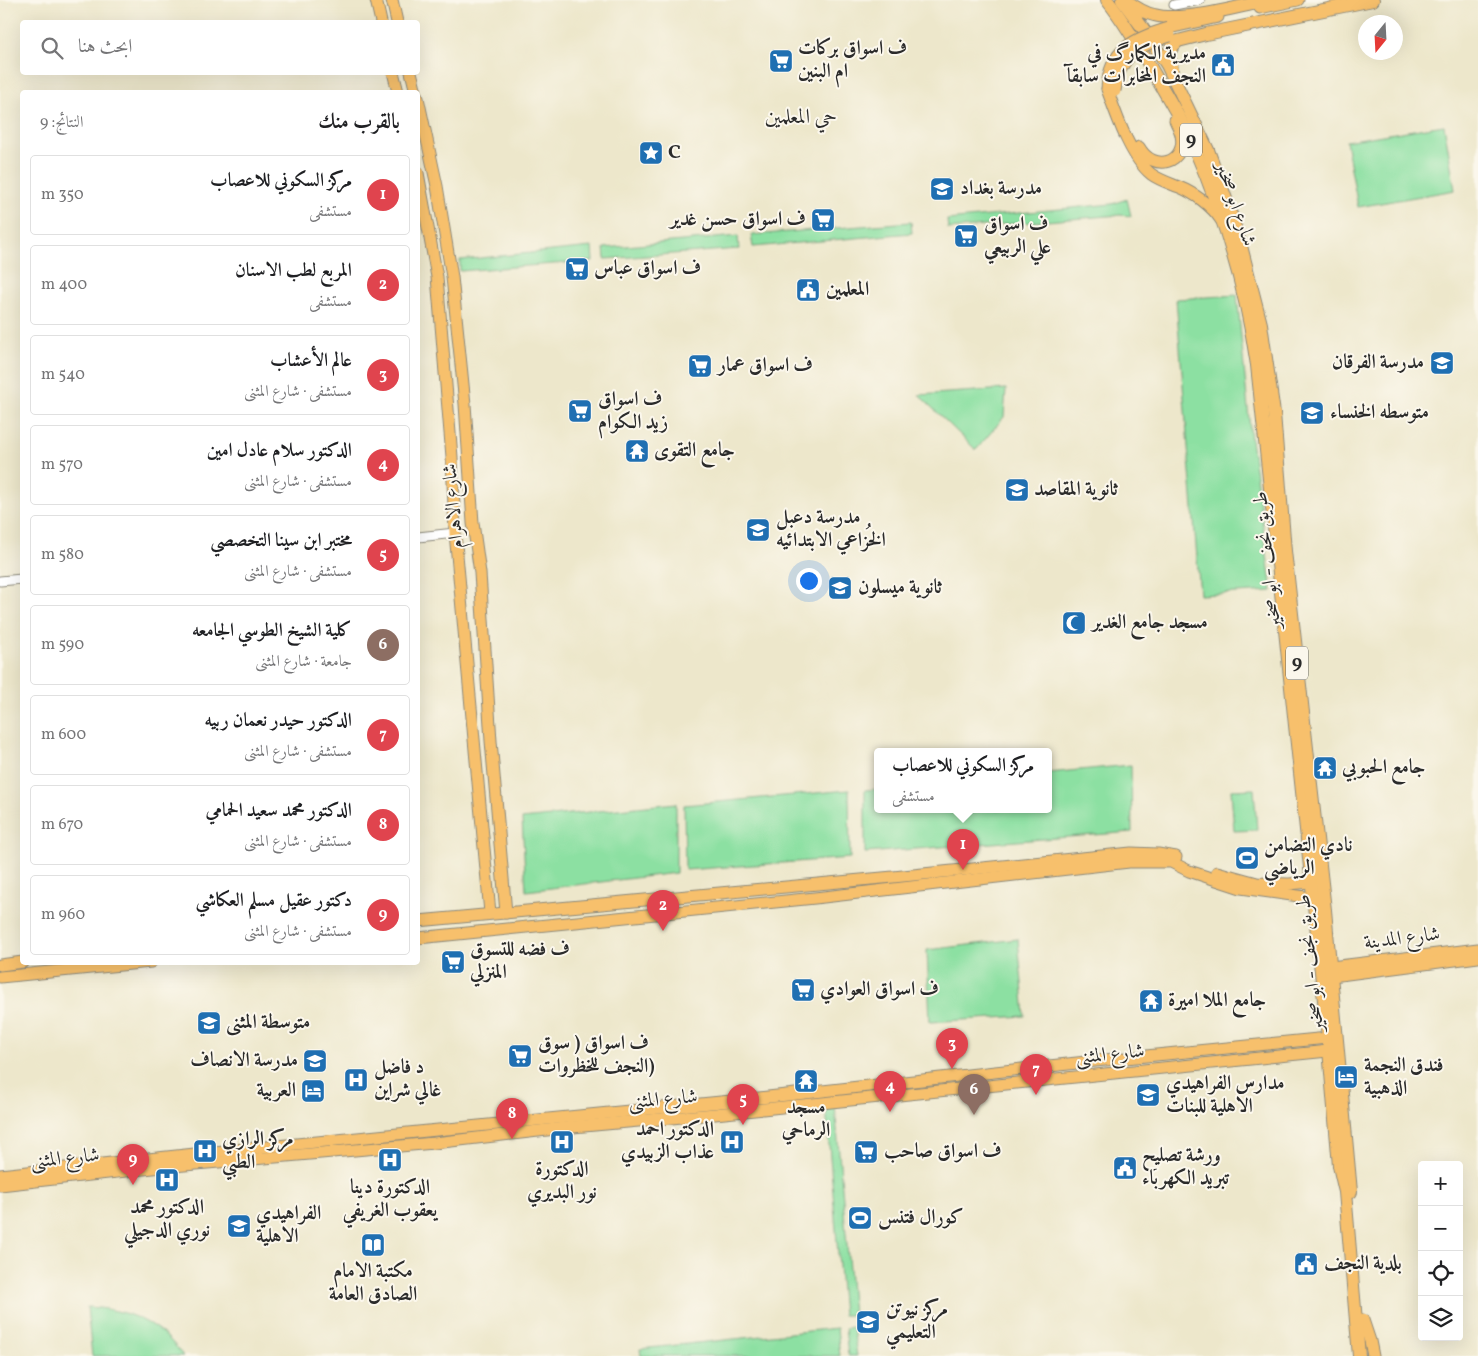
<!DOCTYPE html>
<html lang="ar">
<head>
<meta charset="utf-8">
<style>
	body { margin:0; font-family:Vollkorn,Amiri,serif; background:#f6f6f6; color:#202124; direction:rtl }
	.controls { position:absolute; right:15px; bottom:15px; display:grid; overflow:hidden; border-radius:5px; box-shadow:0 5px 20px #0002 }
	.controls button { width:45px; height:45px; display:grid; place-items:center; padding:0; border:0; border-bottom:1px solid #e0e0e0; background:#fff; color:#202124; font:25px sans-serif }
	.compass { position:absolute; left:1358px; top:15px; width:45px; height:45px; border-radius:50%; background:#fff; box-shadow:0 5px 20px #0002; rotate:198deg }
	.you { position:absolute; left:808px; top:580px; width:18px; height:18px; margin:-12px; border:4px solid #fff; border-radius:50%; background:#1a73e8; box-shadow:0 0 0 8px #1a73e833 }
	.badge { display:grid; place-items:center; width:32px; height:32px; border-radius:50%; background:#db2777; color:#fff; font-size:16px; font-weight:700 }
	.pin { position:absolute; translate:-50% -41px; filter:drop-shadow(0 1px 2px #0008) }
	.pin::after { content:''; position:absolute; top:26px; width:18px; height:15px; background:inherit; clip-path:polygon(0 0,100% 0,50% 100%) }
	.popup { position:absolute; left:874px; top:748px; width:178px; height:65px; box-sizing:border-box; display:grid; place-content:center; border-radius:5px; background:#fff; filter:drop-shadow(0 1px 4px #0005); font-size:16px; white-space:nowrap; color:#757577 }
	.popup b { font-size:19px; color:#202124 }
	.popup::after { content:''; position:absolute; left:50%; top:100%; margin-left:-10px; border:10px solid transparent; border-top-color:#fff }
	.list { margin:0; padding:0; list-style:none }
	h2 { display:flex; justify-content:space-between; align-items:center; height:65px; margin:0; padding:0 20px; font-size:21px }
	h2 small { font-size:16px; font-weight:400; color:#757577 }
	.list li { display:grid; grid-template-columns:32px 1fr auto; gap:15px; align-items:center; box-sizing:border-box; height:80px; margin:0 10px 10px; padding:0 10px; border:1px solid #e0e0e0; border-radius:5px }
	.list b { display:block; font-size:19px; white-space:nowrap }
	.list p { margin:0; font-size:16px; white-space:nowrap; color:#757577 }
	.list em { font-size:16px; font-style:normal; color:#757577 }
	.icon { flex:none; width:28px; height:28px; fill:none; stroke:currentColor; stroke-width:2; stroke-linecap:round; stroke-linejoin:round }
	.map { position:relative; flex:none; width:1478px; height:1356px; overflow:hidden; direction:ltr }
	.search { position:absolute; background:#fff; box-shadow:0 5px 20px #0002; left:20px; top:20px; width:400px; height:55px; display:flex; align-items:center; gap:12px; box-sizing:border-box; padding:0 18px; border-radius:5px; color:#757577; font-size:19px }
	.panel { position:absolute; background:#fff; box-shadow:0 5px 20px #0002; left:20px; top:90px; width:400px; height:875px; border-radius:5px; direction:rtl }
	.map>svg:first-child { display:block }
	.green { fill:#8ce0a2; stroke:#5c8666 }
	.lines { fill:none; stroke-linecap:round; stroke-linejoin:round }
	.minor-casing { stroke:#8c897b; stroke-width:11 }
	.major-casing { stroke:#8c897b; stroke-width:13 }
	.highway-casing { stroke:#8c897b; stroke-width:14 }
	.minor { stroke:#fff; stroke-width:9 }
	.major { stroke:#f7c06c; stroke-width:11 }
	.highway { stroke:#f7c06c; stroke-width:12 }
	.major-bridge-casing { stroke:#8c897b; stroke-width:13; stroke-linecap:butt }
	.major-bridge { stroke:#f7c06c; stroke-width:11 }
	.labels { text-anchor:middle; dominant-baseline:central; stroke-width:4; stroke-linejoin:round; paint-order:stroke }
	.shield { fill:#fbf7ec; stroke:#696865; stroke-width:1 }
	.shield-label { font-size:19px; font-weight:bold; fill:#2b2b2b }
	.poi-label { font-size:20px; font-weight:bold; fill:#2b2b2b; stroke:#fbf7ec; text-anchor:start }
	.street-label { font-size:20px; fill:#2b2b2b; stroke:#fbf7ec }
	.neighbourhood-label { font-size:21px; fill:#2b2b2b; stroke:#fbf7ec }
</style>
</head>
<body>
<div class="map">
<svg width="1478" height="1356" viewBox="0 0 1478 1356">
	<rect width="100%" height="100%" fill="#fbf7ec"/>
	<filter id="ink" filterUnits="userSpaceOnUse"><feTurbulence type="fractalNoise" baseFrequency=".02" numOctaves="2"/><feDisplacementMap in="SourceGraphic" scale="10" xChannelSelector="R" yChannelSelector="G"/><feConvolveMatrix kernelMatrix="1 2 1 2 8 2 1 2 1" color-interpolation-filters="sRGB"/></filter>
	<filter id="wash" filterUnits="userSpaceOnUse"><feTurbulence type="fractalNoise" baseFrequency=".0096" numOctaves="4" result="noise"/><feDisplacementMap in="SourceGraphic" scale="20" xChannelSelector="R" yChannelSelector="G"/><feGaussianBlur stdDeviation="1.12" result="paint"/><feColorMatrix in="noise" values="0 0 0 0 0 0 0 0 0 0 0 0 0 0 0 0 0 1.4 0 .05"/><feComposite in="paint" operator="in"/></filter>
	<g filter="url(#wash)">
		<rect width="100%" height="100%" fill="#ede7cb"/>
		<g class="green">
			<polygon points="1444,125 1455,190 1358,207 1346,141"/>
			<polygon points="1127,199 1131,216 1120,215 948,229 947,220 1112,204"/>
			<polygon points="911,222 912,233 753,247 751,235"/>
			<polygon points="738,236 739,249 605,259 604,248"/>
			<polygon points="592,247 593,261 460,271 460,260"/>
			<polygon points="1237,295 1251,440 1272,591 1200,595 1176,299"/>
			<polygon points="1006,389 1004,417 976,450 919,395"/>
			<polygon points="1131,765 1132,832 865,853 865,790 878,789 878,809 1048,809 1048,773"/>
			<polygon points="1254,789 1257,830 1234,831 1231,790"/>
			<polygon points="849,790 850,858 685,870 684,805"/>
			<polygon points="676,803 676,873 526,891 522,819"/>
			<polygon points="1018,939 1025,1016 930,1022 927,950"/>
			<polygon points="835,1106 853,1315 843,1315 826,1108"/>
			<path d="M87,1307C126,1309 160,1322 183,1356H92Z"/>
			<polygon points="853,1327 857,1356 848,1356 845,1328"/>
			<polygon points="837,1328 840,1356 641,1356 640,1349"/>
		</g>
	</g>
	<g filter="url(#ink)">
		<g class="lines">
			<defs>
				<g id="minor">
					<polyline points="1174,5 1200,0"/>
					<polyline points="418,537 455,533"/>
					<polyline points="0,581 22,579"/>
				</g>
				<g id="major">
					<polyline points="376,0 381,22"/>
					<polyline points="392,0 397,22"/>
					<polyline points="1260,8 1298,0"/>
					<polyline points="1169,28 1218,17"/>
					<polyline points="393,72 398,92"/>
					<polyline points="411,72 416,92"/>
					<path d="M1107,89C1116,114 1130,157 1151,174C1159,180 1169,183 1179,187C1194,193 1212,206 1221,220"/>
					<polyline points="418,98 437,186 452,277 465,404 473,523 480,573 491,741 506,913"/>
					<path d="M1139,147C1154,174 1187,162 1181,135C1180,130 1177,125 1175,120"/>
					<polyline points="418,173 437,277 452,457 455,533 490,913"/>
					<polyline points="1217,872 1257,883 1289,884 1311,882"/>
					<polyline points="418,921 893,877 1131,853 1158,854 1176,857"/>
					<polyline points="418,938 815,898 1129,862 1171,862 1189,871 1241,888 1313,898"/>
					<polyline points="0,965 23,962"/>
					<polyline points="1331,967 1478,949"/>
					<polyline points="1332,976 1478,957"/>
					<polyline points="0,977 151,962"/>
					<polyline points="0,1175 204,1153 741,1100 1095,1061 1328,1038"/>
					<polyline points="0,1185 162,1167 434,1143 573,1127 715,1114 1328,1051"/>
					<polyline points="1363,1320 1370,1341 1373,1356"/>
				</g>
				<g id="highway">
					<path d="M1107,0C1126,24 1141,50 1156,77C1169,100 1183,122 1194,147C1224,216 1246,290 1257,365L1328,1038L1339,1166L1345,1192L1359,1356"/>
					<polyline points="1122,0 1142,27 1167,65 1208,150 1226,199 1241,246 1261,324 1274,413 1285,551 1325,910 1351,1192"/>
					<path d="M1127,1C1135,7 1144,13 1154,15C1183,23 1240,6 1271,0"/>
					<polyline points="1172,69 1169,54 1172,47 1178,41 1206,34 1373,0"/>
				</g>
			</defs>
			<use href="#minor" class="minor-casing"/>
			<use href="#major" class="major-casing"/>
			<use href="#highway" class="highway-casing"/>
			<use href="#minor" class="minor"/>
			<use href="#major" class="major"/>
			<use href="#highway" class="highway"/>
			<defs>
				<g id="major-bridge">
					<path d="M1107,89C1109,48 1136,38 1169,28"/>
					<path d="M1115,91C1119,56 1139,45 1170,36"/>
				</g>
			</defs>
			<use href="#major-bridge" class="major-bridge-casing"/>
			<use href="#major-bridge" class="major-bridge"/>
		</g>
	</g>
	<defs>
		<symbol id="supermarket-square" viewBox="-11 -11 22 22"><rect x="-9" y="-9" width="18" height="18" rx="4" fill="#1f6fb2" stroke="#fbf7ec"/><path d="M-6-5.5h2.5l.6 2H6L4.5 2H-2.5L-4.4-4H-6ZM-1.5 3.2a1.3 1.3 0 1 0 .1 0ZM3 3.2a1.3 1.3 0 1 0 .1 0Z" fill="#fff"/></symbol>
		<symbol id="civic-square" viewBox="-11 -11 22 22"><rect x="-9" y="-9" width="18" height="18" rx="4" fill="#1f6fb2" stroke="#fbf7ec"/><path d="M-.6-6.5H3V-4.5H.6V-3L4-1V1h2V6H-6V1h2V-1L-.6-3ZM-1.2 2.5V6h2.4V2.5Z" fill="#fff"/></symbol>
		<symbol id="sight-square" viewBox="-11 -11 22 22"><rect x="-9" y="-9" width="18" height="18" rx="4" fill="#1f6fb2" stroke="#fbf7ec"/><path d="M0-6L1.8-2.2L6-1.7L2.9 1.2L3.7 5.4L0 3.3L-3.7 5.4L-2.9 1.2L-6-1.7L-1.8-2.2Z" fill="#fff"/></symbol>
		<symbol id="school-square" viewBox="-11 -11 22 22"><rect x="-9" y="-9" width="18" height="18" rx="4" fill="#1f6fb2" stroke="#fbf7ec"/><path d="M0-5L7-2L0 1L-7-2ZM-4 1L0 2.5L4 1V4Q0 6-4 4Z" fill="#fff"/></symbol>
		<symbol id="temple-square" viewBox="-11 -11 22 22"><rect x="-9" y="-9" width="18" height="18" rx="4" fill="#1f6fb2" stroke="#fbf7ec"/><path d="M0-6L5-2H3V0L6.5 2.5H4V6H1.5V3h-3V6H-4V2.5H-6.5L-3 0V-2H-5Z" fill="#fff"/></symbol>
		<symbol id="mosque-square" viewBox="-11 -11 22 22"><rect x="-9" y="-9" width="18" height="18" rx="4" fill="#1f6fb2" stroke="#fbf7ec"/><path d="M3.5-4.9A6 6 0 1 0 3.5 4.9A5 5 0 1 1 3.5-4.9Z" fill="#fff"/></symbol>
		<symbol id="stadium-square" viewBox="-11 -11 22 22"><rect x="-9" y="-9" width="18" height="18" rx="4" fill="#1f6fb2" stroke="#fbf7ec"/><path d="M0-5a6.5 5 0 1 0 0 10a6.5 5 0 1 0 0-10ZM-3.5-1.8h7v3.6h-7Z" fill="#fff"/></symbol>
		<symbol id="hotel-square" viewBox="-11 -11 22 22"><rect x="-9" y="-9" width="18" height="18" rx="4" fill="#1f6fb2" stroke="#fbf7ec"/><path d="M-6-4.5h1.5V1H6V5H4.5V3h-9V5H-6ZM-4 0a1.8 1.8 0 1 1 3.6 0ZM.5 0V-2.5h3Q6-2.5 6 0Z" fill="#fff"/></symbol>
		<symbol id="hospital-square" viewBox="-11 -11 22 22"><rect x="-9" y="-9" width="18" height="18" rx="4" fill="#1f6fb2" stroke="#fbf7ec"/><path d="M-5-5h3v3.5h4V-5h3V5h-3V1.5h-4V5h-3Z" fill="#fff"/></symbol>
		<symbol id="library-square" viewBox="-11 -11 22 22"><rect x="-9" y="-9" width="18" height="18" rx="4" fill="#1f6fb2" stroke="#fbf7ec"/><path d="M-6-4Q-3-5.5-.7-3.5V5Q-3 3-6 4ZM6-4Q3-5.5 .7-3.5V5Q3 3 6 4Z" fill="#fff"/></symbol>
	</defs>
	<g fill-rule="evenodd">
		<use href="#supermarket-square" x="767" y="47" width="28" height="28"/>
		<use href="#civic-square" x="1209" y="51" width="28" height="28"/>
		<use href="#sight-square" x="637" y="139" width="28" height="28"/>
		<use href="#school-square" x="928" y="175" width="28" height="28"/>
		<use href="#supermarket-square" x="809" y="206" width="28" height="28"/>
		<use href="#supermarket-square" x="952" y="222" width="28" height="28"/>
		<use href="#supermarket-square" x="563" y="255" width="28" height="28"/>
		<use href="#civic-square" x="794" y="276" width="28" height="28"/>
		<use href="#school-square" x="1428" y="349" width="28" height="28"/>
		<use href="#supermarket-square" x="686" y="352" width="28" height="28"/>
		<use href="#supermarket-square" x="566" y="397" width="28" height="28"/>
		<use href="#school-square" x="1298" y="399" width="28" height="28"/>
		<use href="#temple-square" x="623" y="437" width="28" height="28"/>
		<use href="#school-square" x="1003" y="476" width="28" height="28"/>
		<use href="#school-square" x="744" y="516" width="28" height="28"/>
		<use href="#school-square" x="826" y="574" width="28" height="28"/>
		<use href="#mosque-square" x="1060" y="609" width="28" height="28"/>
		<use href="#temple-square" x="1311" y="754" width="28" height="28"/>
		<use href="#stadium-square" x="1233" y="844" width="28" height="28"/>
		<use href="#supermarket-square" x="439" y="948" width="28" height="28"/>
		<use href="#supermarket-square" x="789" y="976" width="28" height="28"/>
		<use href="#temple-square" x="1137" y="987" width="28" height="28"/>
		<use href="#school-square" x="195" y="1009" width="28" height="28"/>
		<use href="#supermarket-square" x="506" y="1042" width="28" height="28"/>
		<use href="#school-square" x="301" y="1047" width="28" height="28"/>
		<use href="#hotel-square" x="1332" y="1063" width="28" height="28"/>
		<use href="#hospital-square" x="342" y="1066" width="28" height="28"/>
		<use href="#temple-square" x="792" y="1067" width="28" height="28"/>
		<use href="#hotel-square" x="299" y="1077" width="28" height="28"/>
		<use href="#school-square" x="1134" y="1081" width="28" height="28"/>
		<use href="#hospital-square" x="548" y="1128" width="28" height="28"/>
		<use href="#hospital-square" x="718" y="1128" width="28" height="28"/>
		<use href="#hospital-square" x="191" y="1137" width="28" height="28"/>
		<use href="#supermarket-square" x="852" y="1138" width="28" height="28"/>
		<use href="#hospital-square" x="376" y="1146" width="28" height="28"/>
		<use href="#civic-square" x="1111" y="1154" width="28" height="28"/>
		<use href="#hospital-square" x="153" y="1166" width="28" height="28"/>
		<use href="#stadium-square" x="846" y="1204" width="28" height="28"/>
		<use href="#school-square" x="225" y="1212" width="28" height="28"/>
		<use href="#library-square" x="359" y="1231" width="28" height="28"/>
		<use href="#civic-square" x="1292" y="1250" width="28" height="28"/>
		<use href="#school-square" x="854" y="1308" width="28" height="28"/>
	</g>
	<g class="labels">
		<g class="shield">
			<rect x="1180" y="123.5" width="22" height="33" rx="4"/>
			<rect x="1286" y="646.5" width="22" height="33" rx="4"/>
		</g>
		<g class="shield-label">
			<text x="1191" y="140">9</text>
			<text x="1297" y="663">9</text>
		</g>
		<g class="poi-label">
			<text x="798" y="49">ف اسواق بركات<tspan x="798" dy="23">ام البنين</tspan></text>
			<text x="1206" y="54" text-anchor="end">مديرية الكمارگ في<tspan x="1206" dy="23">النجف المخابرات سابقآ</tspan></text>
			<text x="668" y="153">C</text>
			<text x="960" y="189">مدرسة بغداد</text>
			<text x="806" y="220" text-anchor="end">ف اسواق حسن غدير</text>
			<text x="984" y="225">ف اسواق<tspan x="984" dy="23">علي الربيعي</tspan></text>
			<text x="594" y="269">ف اسواق عباس</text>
			<text x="826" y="290">المعلمين</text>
			<text x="1424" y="363" text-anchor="end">مدرسة الفرقان</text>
			<text x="718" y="366">ف اسواق عمار</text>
			<text x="598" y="400">ف اسواق<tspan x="598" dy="23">زيد الكوام</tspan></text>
			<text x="1330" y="413">متوسطه الخنساء</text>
			<text x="654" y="451">جامع التقوى</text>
			<text x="1034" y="490">ثانوية المقاصد</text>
			<text x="776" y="518">مدرسة دعبل<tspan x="776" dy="23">الخُزاعي الابتدائيه</tspan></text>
			<text x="858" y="588">ثانوية ميسلون</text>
			<text x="1092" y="623">مسجد جامع الغدير</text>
			<text x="1342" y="768">جامع الحبوبي</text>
			<text x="1264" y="846">نادي التضامن<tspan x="1264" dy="23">الرياضي</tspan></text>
			<text x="470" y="950">ف فضه للتسوق<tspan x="470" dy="23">المنزلي</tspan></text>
			<text x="820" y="990">ف اسواق العوادي</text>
			<text x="1168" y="1001">جامع الملا اميرة</text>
			<text x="226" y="1023">متوسطة المثنى</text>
			<text x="538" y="1044">ف اسواق ( سوق<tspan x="538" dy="23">النجف للخظروات)</tspan></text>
			<text x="298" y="1061" text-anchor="end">مدرسة الانصاف</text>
			<text x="1364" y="1066">فندق النجمة<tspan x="1364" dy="23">الذهبية</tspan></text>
			<text x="374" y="1068">د فاضل<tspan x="374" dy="23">غالي شراين</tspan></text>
			<text x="1166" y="1084">مدارس الفراهيدي<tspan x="1166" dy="23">الاهلية للبنات</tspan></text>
			<text x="296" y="1091" text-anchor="end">العربية</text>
			<text x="806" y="1108" text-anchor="middle">مسجد<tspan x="806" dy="23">الرماحي</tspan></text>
			<text x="714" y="1130" text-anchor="end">الدكتور احمد<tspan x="714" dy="23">عذاب الزبيدي</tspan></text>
			<text x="222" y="1140">مركز الرازي<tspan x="222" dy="23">الطبي</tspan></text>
			<text x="884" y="1152">ف اسواق صاحب</text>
			<text x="1142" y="1156">ورشة تصليح<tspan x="1142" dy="23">تبريد الكهرباء</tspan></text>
			<text x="562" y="1170" text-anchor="middle">الدكتورة<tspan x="562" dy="23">نور البديري</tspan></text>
			<text x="390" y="1188" text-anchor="middle">الدكتورة دينا<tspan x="390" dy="23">يعقوب الغريفي</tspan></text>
			<text x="167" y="1208" text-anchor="middle">الدكتور محمد<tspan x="167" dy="23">نوري الدجيلي</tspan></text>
			<text x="256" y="1214">الفراهيدي<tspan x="256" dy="23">الاهلية</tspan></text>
			<text x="878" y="1218">كورال فتنس</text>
			<text x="1324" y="1264">بلدية النجف</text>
			<text x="373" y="1272" text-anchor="middle">مكتبة الامام<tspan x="373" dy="23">الصادق العامة</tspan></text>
			<text x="886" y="1310">مركز نيوتن<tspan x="886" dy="23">التعليمي</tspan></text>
		</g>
		<g class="street-label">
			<text transform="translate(1235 204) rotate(71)">شارع ابو صخير</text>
			<text transform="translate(454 506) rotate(-95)">شارع الاهرام</text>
			<text transform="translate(1268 560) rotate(-96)">طريق نجف - ابو صخير</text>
			<text transform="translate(1402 939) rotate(-7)">شارع المدينة</text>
			<text transform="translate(1311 963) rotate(-96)">طريق نجف - ابو صخير</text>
			<text transform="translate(1110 1055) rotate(-6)">شارع المثنى</text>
			<text transform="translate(663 1100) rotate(-5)">شارع المثنى</text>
			<text transform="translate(65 1159) rotate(-6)">شارع المثنى</text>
		</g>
		<g class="neighbourhood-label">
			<text x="801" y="117">حي المعلمين</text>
		</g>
	</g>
</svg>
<div class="controls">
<button>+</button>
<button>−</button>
<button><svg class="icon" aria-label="locate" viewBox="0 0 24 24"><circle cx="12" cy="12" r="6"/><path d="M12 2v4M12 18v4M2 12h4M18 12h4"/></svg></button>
<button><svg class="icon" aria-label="layers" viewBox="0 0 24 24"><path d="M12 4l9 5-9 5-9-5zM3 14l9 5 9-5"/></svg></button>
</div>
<svg class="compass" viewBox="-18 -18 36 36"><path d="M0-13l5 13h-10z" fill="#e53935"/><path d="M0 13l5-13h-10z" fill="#757577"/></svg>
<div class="you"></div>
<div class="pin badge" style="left:963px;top:870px;background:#e0444e">1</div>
<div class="popup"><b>مركز السكوني للاعصاب</b>مستشفى</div>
<div class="pin badge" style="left:663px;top:931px;background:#e0444e">2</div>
<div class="pin badge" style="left:952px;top:1069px;background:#e0444e">3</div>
<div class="pin badge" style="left:890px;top:1112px;background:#e0444e">4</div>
<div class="pin badge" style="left:743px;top:1125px;background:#e0444e">5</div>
<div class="pin badge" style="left:974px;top:1115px;background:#8d6e63">6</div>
<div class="pin badge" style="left:1036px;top:1095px;background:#e0444e">7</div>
<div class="pin badge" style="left:512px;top:1139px;background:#e0444e">8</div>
<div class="pin badge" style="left:133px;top:1185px;background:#e0444e">9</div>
<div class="search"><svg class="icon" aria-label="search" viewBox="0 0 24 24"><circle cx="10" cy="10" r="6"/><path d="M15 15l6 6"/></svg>ابحث هنا</div>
<section class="panel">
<h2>بالقرب منك<small>النتائج: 9</small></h2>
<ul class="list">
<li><span class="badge" style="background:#e0444e">1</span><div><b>مركز السكوني للاعصاب</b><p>مستشفى</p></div><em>350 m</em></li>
<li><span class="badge" style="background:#e0444e">2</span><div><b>المربع لطب الاسنان</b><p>مستشفى</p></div><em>400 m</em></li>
<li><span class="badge" style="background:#e0444e">3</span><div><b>عالم الأعشاب</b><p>مستشفى · شارع المثنى</p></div><em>540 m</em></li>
<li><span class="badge" style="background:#e0444e">4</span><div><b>الدكتور سلام عادل امين</b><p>مستشفى · شارع المثنى</p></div><em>570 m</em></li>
<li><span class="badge" style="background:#e0444e">5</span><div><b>مختبر ابن سينا التخصصي</b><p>مستشفى · شارع المثنى</p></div><em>580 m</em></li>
<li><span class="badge" style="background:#8d6e63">6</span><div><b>كلية الشيخ الطوسي الجامعه</b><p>جامعة · شارع المثنى</p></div><em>590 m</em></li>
<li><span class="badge" style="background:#e0444e">7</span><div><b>الدكتور حيدر نعمان ربيه</b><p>مستشفى · شارع المثنى</p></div><em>600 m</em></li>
<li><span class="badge" style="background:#e0444e">8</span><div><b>الدكتور محمد سعيد الحمامي</b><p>مستشفى · شارع المثنى</p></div><em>670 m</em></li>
<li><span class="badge" style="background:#e0444e">9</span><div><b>دكتور عقيل مسلم العكاشي</b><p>مستشفى · شارع المثنى</p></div><em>960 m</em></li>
</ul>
</section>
</div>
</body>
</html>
